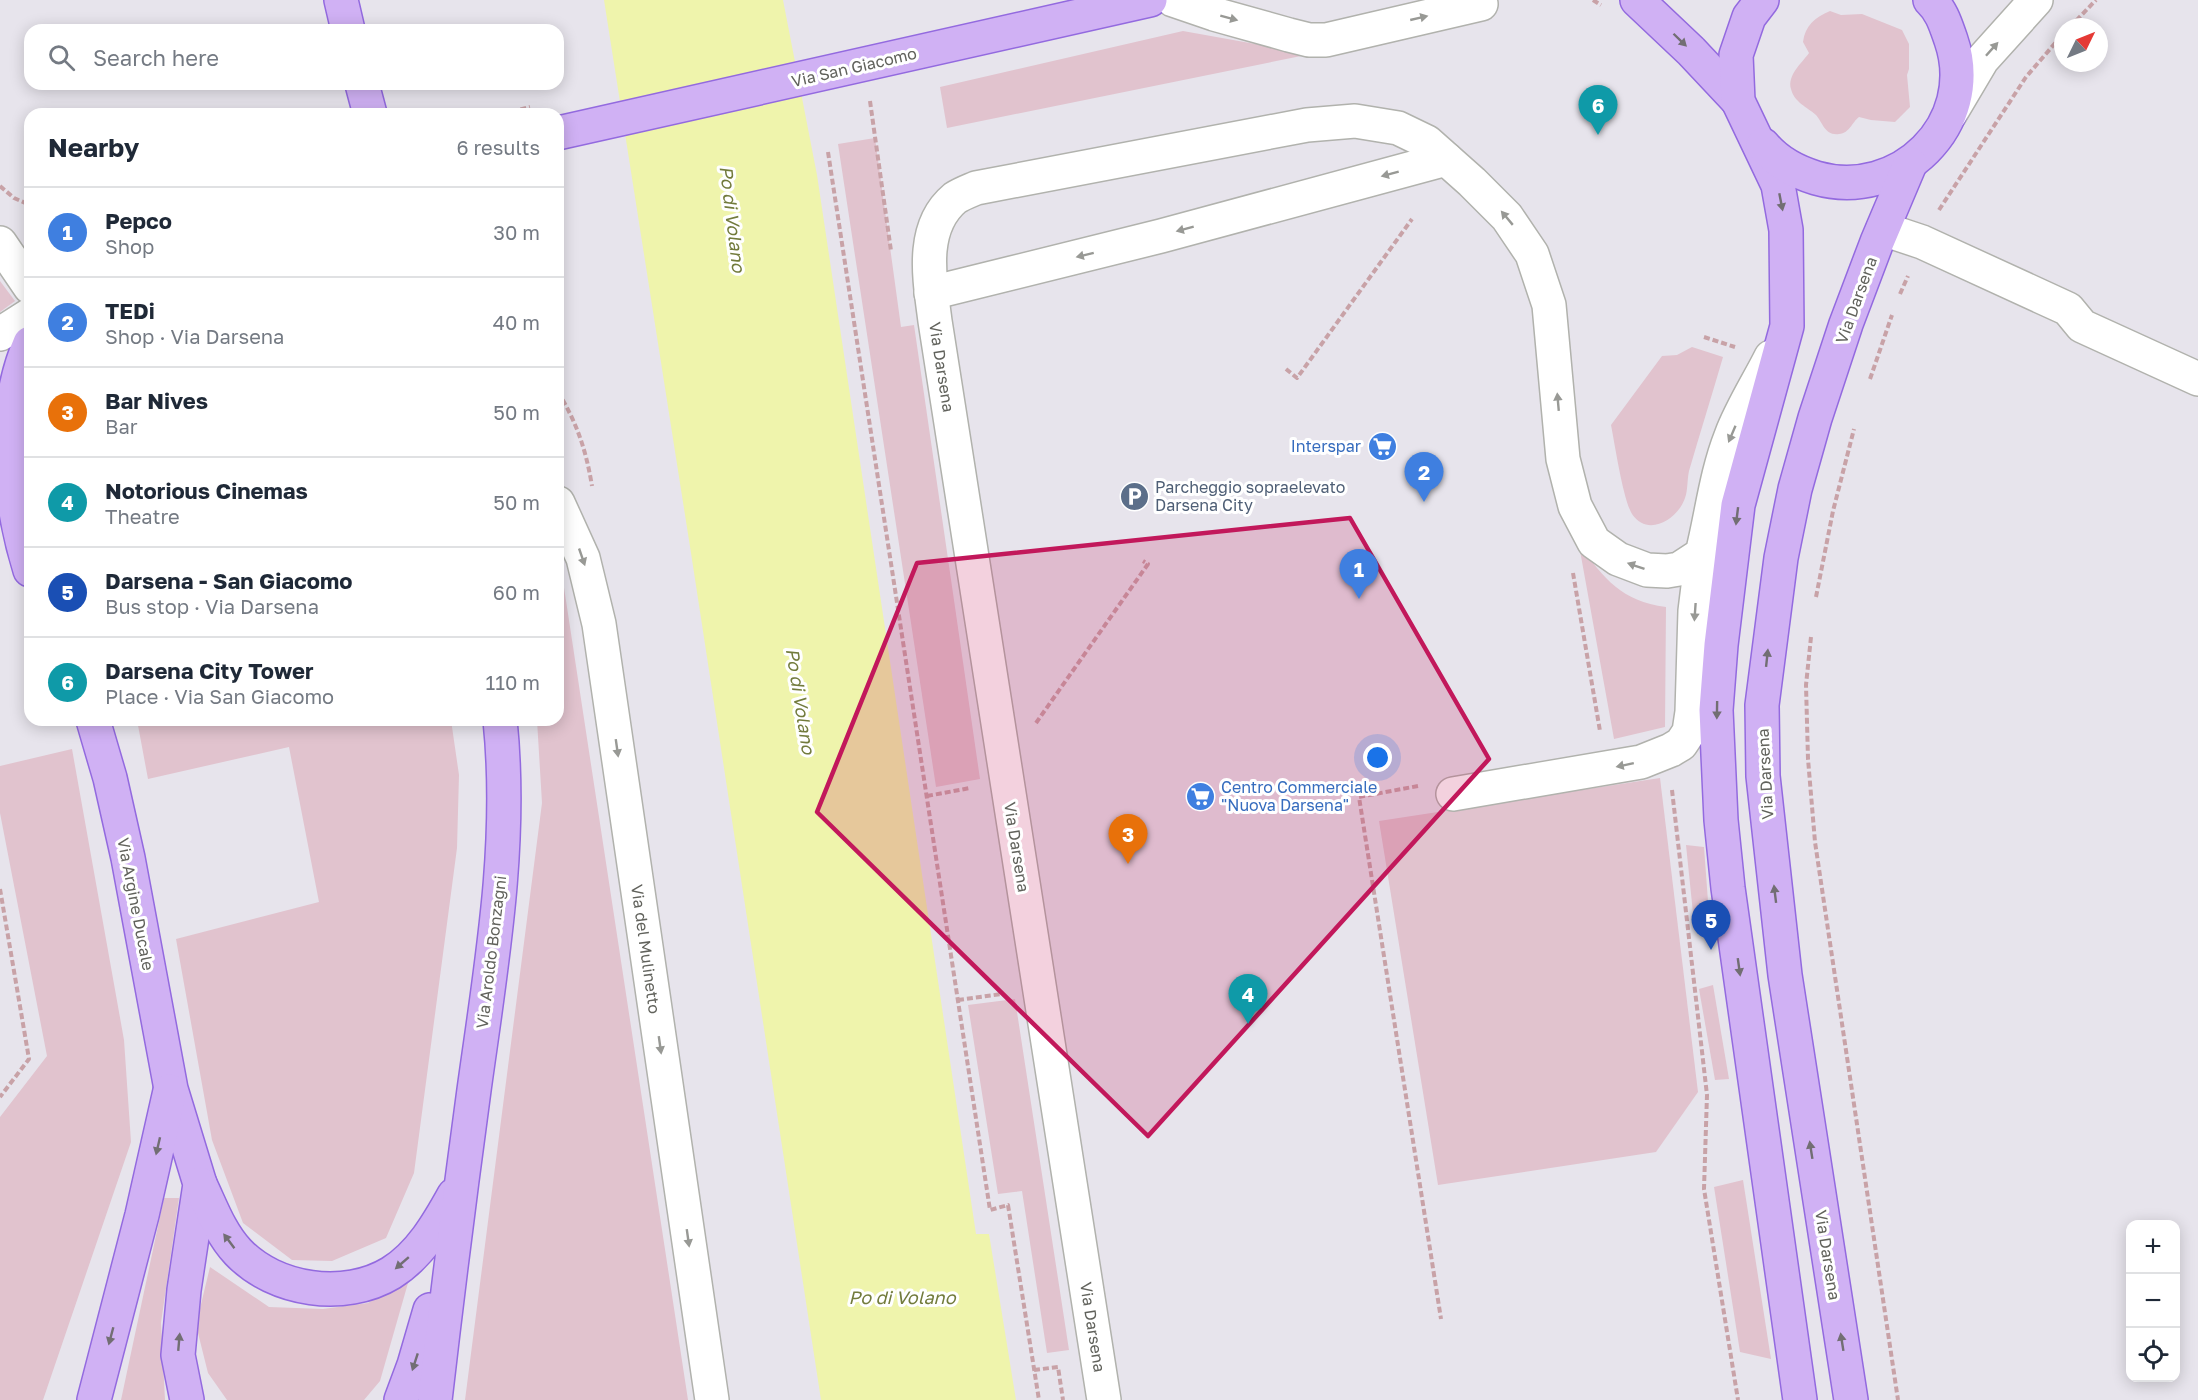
<!DOCTYPE html>
<html lang="en">
<head>
<meta charset="utf-8">
<style>
	body { margin:0; font-family:"Golos Text",sans-serif; background:#f2f2f3; color:#1f2937 }
	.controls { position:absolute; right:18px; bottom:18px; display:grid; overflow:hidden; border-radius:12px; box-shadow:0 3px 15px #0003 }
	.controls button { width:54px; height:54px; display:grid; place-items:center; padding:0; border:0; border-bottom:2px solid #e0e1e3; background:#fff; color:#1f2937; font:30px sans-serif }
	.compass { position:absolute; left:2054px; top:18px; width:54px; height:54px; border-radius:50%; background:#fff; box-shadow:0 3px 15px #0003; rotate:47deg }
	.you { position:absolute; left:1378px; top:758px; width:21px; height:21px; margin:-15px; border:4px solid #fff; border-radius:50%; background:#1a73e8; box-shadow:0 0 0 9px #1a73e833 }
	.badge { display:grid; place-items:center; width:39px; height:39px; border-radius:50%; background:#1a73e8; color:#fff; font-size:20px; font-weight:700 }
	.pin { position:absolute; translate:-50% -50px; filter:drop-shadow(0 2px 3px #0008) }
	.pin::after { content:''; position:absolute; top:32px; width:21px; height:18px; background:inherit; clip-path:polygon(0 0,100% 0,50% 100%) }
	.list { margin:0; padding:0; list-style:none }
	h2 { display:flex; justify-content:space-between; align-items:center; height:78px; margin:0; padding:0 24px; font-size:26px }
	h2 small { font-size:20px; font-weight:400; color:#747a83 }
	.list li { display:grid; grid-template-columns:39px 1fr auto; gap:18px; align-items:center; box-sizing:border-box; height:90px; padding:0 24px; border-top:2px solid #e0e1e3 }
	.list b { display:block; font-size:22px; white-space:nowrap }
	.list p { margin:0; font-size:20px; white-space:nowrap; color:#747a83 }
	.list em { font-size:20px; font-style:normal; color:#747a83 }
	.icon { flex:none; width:33px; height:33px; fill:none; stroke:currentColor; stroke-width:2; stroke-linecap:round; stroke-linejoin:round }
	.map { position:relative; flex:none; width:2198px; height:1400px; overflow:hidden }
	.search { position:absolute; background:#fff; box-shadow:0 3px 15px #0003; left:24px; top:24px; width:540px; height:66px; display:flex; align-items:center; gap:15px; box-sizing:border-box; padding:0 21px; border-radius:18px; color:#747a83; font-size:22px }
	.panel { position:absolute; background:#fff; box-shadow:0 3px 15px #0003; left:24px; top:108px; width:540px; height:618px; border-radius:18px }
	.map>svg:first-child { display:block }
	.green { fill:#e1c3ce }
	.water { fill:#eff4ac }
	.lines { fill:none; stroke-linecap:round; stroke-linejoin:round }
	.minor-casing { stroke:#b1b2ad; stroke-width:36 }
	.major-casing { stroke:#936adf; stroke-width:36 }
	.path { stroke:#c8a2a7; stroke-width:4; stroke-dasharray:6 3; stroke-linecap:butt }
	.minor { stroke:#fff; stroke-width:33 }
	.major { stroke:#d0b1f4; stroke-width:33 }
	.oneway { fill:#989995 }
	.oneway2 { fill:#726e73 }
	.marked { fill:#c2185b; fill-opacity:0.2; stroke:#c2185b; stroke-width:4.5; stroke-linejoin:round }
	.labels { text-anchor:middle; dominant-baseline:central; stroke-width:6; stroke-linejoin:round; paint-order:stroke }
	.street-label { font-size:16px; fill:#61625c; stroke:#fff }
	.shop-label { font-size:16px; fill:#366cbe; stroke:#fff; text-anchor:end }
	.service-label { font-size:16px; fill:#4e5e75; stroke:#fff; text-anchor:start }
	.water-label { font-size:18px; font-style:italic; fill:#727b3c; stroke:#fff }
</style>
</head>
<body>
<div class="map">
<svg width="2198" height="1400" viewBox="0 0 2198 1400">
	<rect width="100%" height="100%" fill="#e7e4ec"/>
	<g class="green">
		<path d="M1830,11L1841,15L1862,14L1902,30L1909,44V69L1907,75L1910,107L1895,122L1871,120L1859,117C1852,122 1850,133 1839,134C1825,136 1823,123 1816,115C1807,107 1794,102 1791,89C1787,75 1802,63 1809,53L1803,42C1805,26 1815,17 1830,11Z"/>
		<polygon points="1183,31 1311,54 947,128 940,87"/>
		<polygon points="875,138 901,327 914,325 980,779 936,787 838,144"/>
		<polygon points="0,281 15,301 0,312"/>
		<path d="M1692,347L1723,357C1712,395 1700,433 1689,471C1687,480 1688,490 1685,498C1678,519 1648,538 1632,514C1623,499 1615,445 1611,425L1662,356L1677,355Z"/>
		<path d="M1579,545C1605,579 1621,601 1666,607L1665,727L1614,739Z"/>
		<polygon points="558,564 563,581 688,1400 465,1400 542,803 537,720 558,720"/>
		<polygon points="137,720 451,720 459,775 457,848 414,1173 386,1238 332,1261 292,1260 243,1223 212,1140 176,939 319,902 289,747 148,779"/>
		<polygon points="72,749 124,1040 131,1142 43,1400 0,1400 0,1117 47,1056 0,813 0,766"/>
		<polygon points="1660,778 1698,1092 1656,1152 1438,1185 1379,821"/>
		<polygon points="1686,845 1704,847 1709,915 1693,913"/>
		<polygon points="1713,985 1729,1079 1715,1080 1699,989"/>
		<polygon points="1015,999 1069,1350 1047,1353 1022,1191 998,1194 968,1005"/>
		<polygon points="1743,1180 1771,1359 1740,1352 1714,1187"/>
		<polygon points="164,1198 179,1198 161,1323 165,1400 121,1400"/>
		<polygon points="210,1267 269,1307 323,1309 368,1303 410,1276 380,1381 364,1400 227,1400 208,1373 196,1325"/>
	</g>
	<polygon class="water" points="604,0 783,0 817,175 976,1234 989,1234 1016,1400 821,1400 691,553"/>
	<g class="lines">
		<defs>
			<g id="minor">
				<polyline points="1173,0 1214,14 1289,35 1309,40 1326,40 1481,4"/>
				<polyline points="1950,114 1982,60 2036,0"/>
				<polyline points="1883,229 1922,242 2068,309 2082,326 2198,379"/>
				<polyline points="0,243 30,287"/>
				<polyline points="931,293 1161,236 1446,159"/>
				<polyline points="0,334 30,315"/>
				<polyline points="558,503 583,558 599,624 712,1400"/>
				<polyline points="1453,794 1641,762 1671,750 1681,744 1689,732 1692,712 1695,611 1702,554"/>
				<path d="M1104,1400L935,321C930,281 919,228 955,198C961,194 969,191 976,188L1307,125L1355,121L1398,128L1427,142L1472,182L1507,217L1532,254L1549,305L1563,459L1575,506L1594,542L1618,559L1647,570L1667,571L1679,569L1702,554C1712,514 1716,474 1731,436C1741,409 1758,383 1771,357"/>
			</g>
			<g id="major">
				<polyline points="341,0 348,30"/>
				<polyline points="1637,0 1691,51 1738,101"/>
				<polyline points="1762,0 1749,17 1736,55 1738,101 1778,185 1786,230 1787,326 1738,505 1721,645 1716,710 1721,820 1728,888 1800,1400"/>
				<polyline points="362,84 370,114"/>
				<polyline points="558,133 1150,0"/>
				<path d="M1763,145C1777,162 1796,172 1816,178C1899,202 1980,124 1951,40C1946,26 1942,11 1930,0"/>
				<path d="M30,343C0,412 8,499 30,570"/>
				<polyline points="93,720 110,778 128,858 171,1089 200,1184 184,1290 178,1355 187,1400"/>
				<path d="M200,1184C211,1207 220,1233 238,1252C275,1291 345,1301 391,1273C420,1255 438,1224 454,1195"/>
				<polyline points="94,1400 142,1215 170,1091"/>
				<polyline points="401,1400 414,1365 430,1310"/>
				<path d="M435,1400C447,1296 460,1193 474,1090C491,967 513,844 500,720"/>
				<polyline points="1851,1400 1785,975 1763,776 1762,705 1781,558 1795,489 1815,418 1846,324 1877,242 1910,164"/>
			</g>
		</defs>
		<use href="#minor" class="minor-casing"/>
		<use href="#major" class="major-casing"/>
		<g class="path">
			<polyline points="1593,0 1601,5"/>
			<polyline points="2070,27 2096,0"/>
			<polyline points="870,101 891,251"/>
			<polyline points="503,114 530,107"/>
			<polyline points="828,152 990,1210 1008,1205 1039,1400"/>
			<polyline points="0,186 14,198 30,205"/>
			<polyline points="1939,210 2026,77 2063,34"/>
			<polyline points="1900,294 1908,276"/>
			<polyline points="1704,337 1735,347"/>
			<polyline points="1286,369 1297,378 1412,219"/>
			<polyline points="1870,379 1892,315"/>
			<path d="M558,392C577,423 586,450 592,486"/>
			<polyline points="1573,573 1600,731"/>
			<polyline points="1816,597 1833,511 1854,429"/>
			<polyline points="1811,637 1806,685 1808,759 1815,842 1898,1400"/>
			<polyline points="1036,723 1148,564 1143,561"/>
			<polyline points="1418,786 1359,797 1441,1319"/>
			<polyline points="1672,790 1707,1095 1704,1189 1738,1400"/>
			<polyline points="927,796 970,788"/>
			<polyline points="0,889 29,1059 0,1097"/>
			<polyline points="958,1000 1002,994"/>
			<polyline points="1034,1370 1058,1367 1063,1400"/>
		</g>
		<use href="#minor" class="minor"/>
		<use href="#major" class="major"/>
	</g>
	<defs><path id="oneway-solid" d="M-6-.8H1V-3.2L6.5 0L1 3.2V.8H-6Z" transform="scale(1.5)"/></defs>
	<g class="oneway">
		<use href="#oneway-solid" transform="translate(1229 18) rotate(15)"/>
		<use href="#oneway-solid" transform="translate(1419 18) rotate(-13)"/>
		<use href="#oneway-solid" transform="translate(1992 49) rotate(-48)"/>
		<use href="#oneway-solid" transform="translate(1390 174) rotate(165)"/>
		<use href="#oneway-solid" transform="translate(1507 218) rotate(-130)"/>
		<use href="#oneway-solid" transform="translate(1185 229) rotate(165)"/>
		<use href="#oneway-solid" transform="translate(1085 255) rotate(166)"/>
		<use href="#oneway-solid" transform="translate(1558 402) rotate(-95)"/>
		<use href="#oneway-solid" transform="translate(1732 434) rotate(113)"/>
		<use href="#oneway-solid" transform="translate(582 557) rotate(71)"/>
		<use href="#oneway-solid" transform="translate(1636 566) rotate(-161)"/>
		<use href="#oneway-solid" transform="translate(1695 612) rotate(94)"/>
		<use href="#oneway-solid" transform="translate(617 748) rotate(82)"/>
		<use href="#oneway-solid" transform="translate(1625 765) rotate(168)"/>
		<use href="#oneway-solid" transform="translate(660 1045) rotate(82)"/>
		<use href="#oneway-solid" transform="translate(688 1238) rotate(82)"/>
	</g>
	<g class="oneway2">
		<use href="#oneway-solid" transform="translate(1680 40) rotate(44)"/>
		<use href="#oneway-solid" transform="translate(1781 202) rotate(79)"/>
		<use href="#oneway-solid" transform="translate(1737 516) rotate(97)"/>
		<use href="#oneway-solid" transform="translate(1767 658) rotate(-84)"/>
		<use href="#oneway-solid" transform="translate(1717 710) rotate(91)"/>
		<use href="#oneway-solid" transform="translate(1775 894) rotate(-97)"/>
		<use href="#oneway-solid" transform="translate(1739 967) rotate(82)"/>
		<use href="#oneway-solid" transform="translate(158 1146) rotate(103)"/>
		<use href="#oneway-solid" transform="translate(1811 1150) rotate(-99)"/>
		<use href="#oneway-solid" transform="translate(229 1241) rotate(-127)"/>
		<use href="#oneway-solid" transform="translate(402 1263) rotate(139)"/>
		<use href="#oneway-solid" transform="translate(111 1336) rotate(105)"/>
		<use href="#oneway-solid" transform="translate(179 1342) rotate(-85)"/>
		<use href="#oneway-solid" transform="translate(1842 1342) rotate(-99)"/>
		<use href="#oneway-solid" transform="translate(415 1362) rotate(108)"/>
	</g>
	<path class="marked" d="M1350,518L1489,759L1148,1136L817,812L917,563Z"/>
	<defs>
		<symbol id="supermarket-disc" viewBox="-11 -11 22 22"><circle r="9.5" fill="#3f7fe0" stroke="#fff"/><path d="M-6-5.5h2.5l.6 2H6L4.5 2H-2.5L-4.4-4H-6ZM-1.5 3.2a1.3 1.3 0 1 0 .1 0ZM3 3.2a1.3 1.3 0 1 0 .1 0Z" fill="#fff"/></symbol>
		<symbol id="parking-disc" viewBox="-11 -11 22 22"><circle r="9.5" fill="#5c6f8a" stroke="#fff"/><path d="M-3.5-5.5H1a3.5 3.5 0 0 1 0 7H-1V5.5H-3.5ZM-1-3.4V-.6H.8a1.4 1.4 0 0 0 0-2.8Z" fill="#fff"/></symbol>
	</defs>
	<g fill-rule="evenodd">
		<use href="#supermarket-disc" x="1366" y="430" width="33" height="33"/>
		<use href="#parking-disc" x="1118" y="480" width="33" height="33"/>
		<use href="#supermarket-disc" x="1184" y="780" width="33" height="33"/>
	</g>
	<g class="labels">
		<g class="street-label">
			<text transform="translate(854 67) rotate(-13)">Via San Giacomo</text>
			<text transform="translate(1856 300) rotate(-70)">Via Darsena</text>
			<text transform="translate(942 367) rotate(81)">Via Darsena</text>
			<text transform="translate(1765 774) rotate(-93)">Via Darsena</text>
			<text transform="translate(1017 847) rotate(81)">Via Darsena</text>
			<text transform="translate(136 904) rotate(79)">Via Argine Ducale</text>
			<text transform="translate(646 949) rotate(82)">Via del Mulinetto</text>
			<text transform="translate(491 952) rotate(-83)">Via Aroldo Bonzagni</text>
			<text transform="translate(1828 1255) rotate(81)">Via Darsena</text>
			<text transform="translate(1093 1327) rotate(81)">Via Darsena</text>
		</g>
		<g class="shop-label">
			<text x="1361" y="446">Interspar</text>
			<text x="1221" y="787" text-anchor="start">Centro Commerciale<tspan x="1221" dy="18">"Nuova Darsena"</tspan></text>
		</g>
		<g class="service-label">
			<text x="1155" y="487">Parcheggio sopraelevato<tspan x="1155" dy="18">Darsena City</tspan></text>
		</g>
		<g class="water-label">
			<text transform="translate(733 219) rotate(83)">Po di Volano</text>
			<text transform="translate(801 701) rotate(81)">Po di Volano</text>
			<text x="902" y="1297">Po di Volano</text>
		</g>
	</g>
</svg>
<div class="controls">
<button>+</button>
<button>−</button>
<button><svg class="icon" aria-label="locate" viewBox="0 0 24 24"><circle cx="12" cy="12" r="6"/><path d="M12 2v4M12 18v4M2 12h4M18 12h4"/></svg></button>
</div>
<svg class="compass" viewBox="-18 -18 36 36"><path d="M0-13l5 13h-10z" fill="#e53935"/><path d="M0 13l5-13h-10z" fill="#747a83"/></svg>
<div class="you"></div>
<div class="pin badge" style="left:1359px;top:599px;background:#3f7fe0">1</div>
<div class="pin badge" style="left:1424px;top:502px;background:#3f7fe0">2</div>
<div class="pin badge" style="left:1128px;top:864px;background:#e8710a">3</div>
<div class="pin badge" style="left:1248px;top:1024px;background:#0f9aa8">4</div>
<div class="pin badge" style="left:1711px;top:950px;background:#1a4fb4">5</div>
<div class="pin badge" style="left:1598px;top:135px;background:#0f9aa8">6</div>
<div class="search"><svg class="icon" aria-label="search" viewBox="0 0 24 24"><circle cx="10" cy="10" r="6"/><path d="M15 15l6 6"/></svg>Search here</div>
<section class="panel">
<h2>Nearby<small>6 results</small></h2>
<ul class="list">
<li><span class="badge" style="background:#3f7fe0">1</span><div><b>Pepco</b><p>Shop</p></div><em>30 m</em></li>
<li><span class="badge" style="background:#3f7fe0">2</span><div><b>TEDi</b><p>Shop · Via Darsena</p></div><em>40 m</em></li>
<li><span class="badge" style="background:#e8710a">3</span><div><b>Bar Nives</b><p>Bar</p></div><em>50 m</em></li>
<li><span class="badge" style="background:#0f9aa8">4</span><div><b>Notorious Cinemas</b><p>Theatre</p></div><em>50 m</em></li>
<li><span class="badge" style="background:#1a4fb4">5</span><div><b>Darsena - San Giacomo</b><p>Bus stop · Via Darsena</p></div><em>60 m</em></li>
<li><span class="badge" style="background:#0f9aa8">6</span><div><b>Darsena City Tower</b><p>Place · Via San Giacomo</p></div><em>110 m</em></li>
</ul>
</section>
</div>
</body>
</html>
